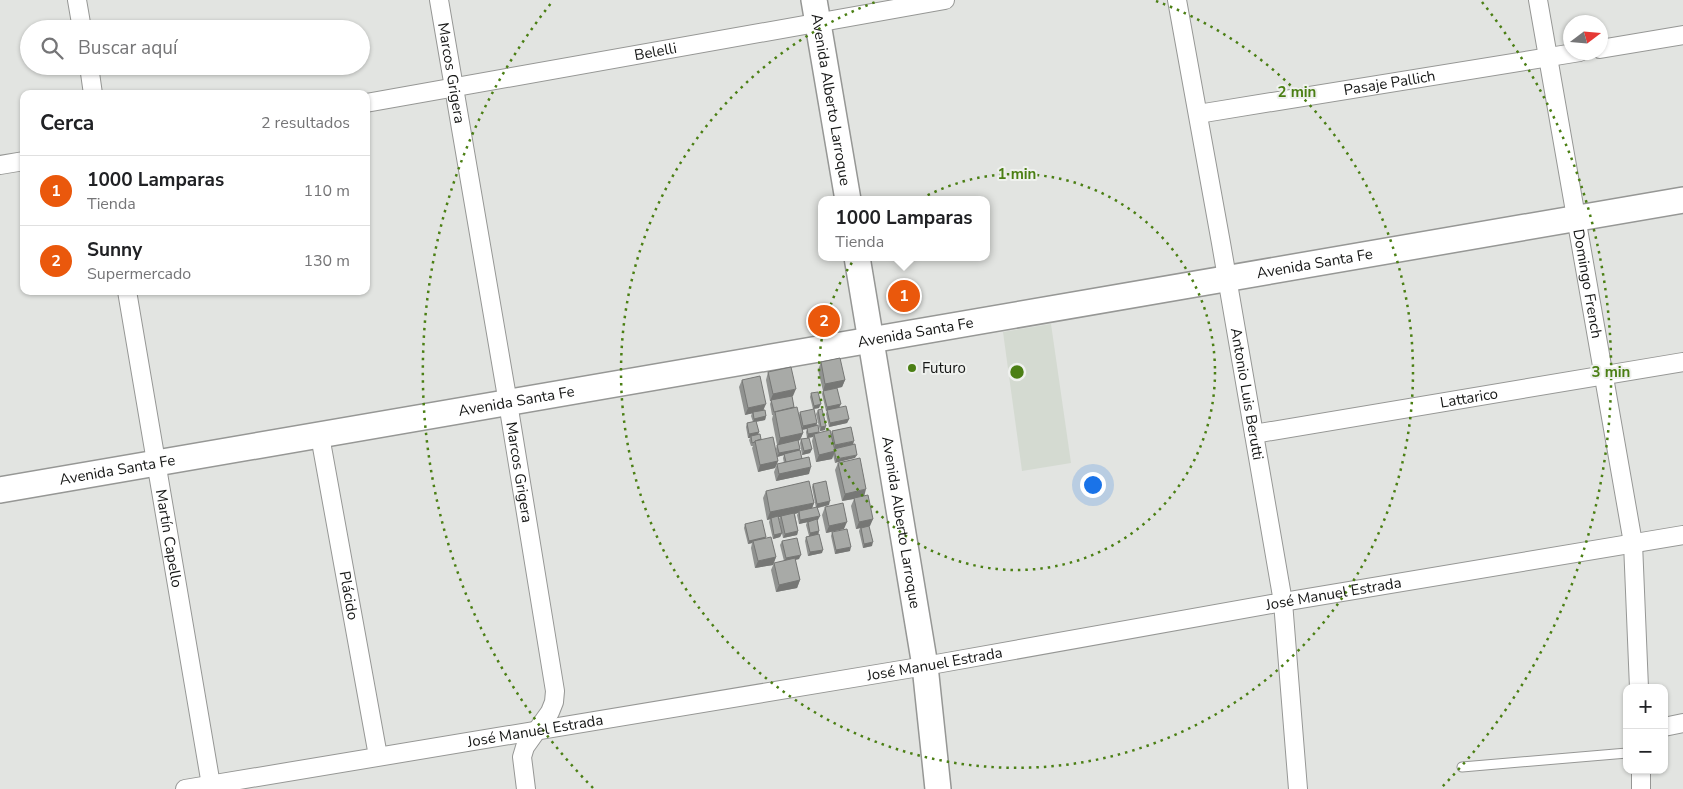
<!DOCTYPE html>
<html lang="es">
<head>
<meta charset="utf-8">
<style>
	body { margin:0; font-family:"Nunito Sans",sans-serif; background:#f2f2f2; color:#202124 }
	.controls { position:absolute; right:15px; bottom:15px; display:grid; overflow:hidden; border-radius:10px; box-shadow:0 1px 4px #0004 }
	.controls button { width:45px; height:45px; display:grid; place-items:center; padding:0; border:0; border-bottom:1px solid #e0e0e0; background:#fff; color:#202124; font:25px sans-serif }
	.compass { position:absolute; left:1563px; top:15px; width:45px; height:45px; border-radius:50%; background:#fff; box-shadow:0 1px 4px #0004; rotate:74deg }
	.you { position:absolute; left:1092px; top:484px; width:18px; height:18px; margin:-12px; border:4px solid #fff; border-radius:50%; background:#1a73e8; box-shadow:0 0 0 8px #1a73e833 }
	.badge { display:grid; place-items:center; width:32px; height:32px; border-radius:50%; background:#ea580c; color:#fff; font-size:16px; font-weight:700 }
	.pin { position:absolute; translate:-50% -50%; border:2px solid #fff; box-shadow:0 1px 5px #0006 }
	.popup { position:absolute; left:818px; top:196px; width:172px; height:65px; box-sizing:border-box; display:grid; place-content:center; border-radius:10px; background:#fff; filter:drop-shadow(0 1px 4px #0005); font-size:16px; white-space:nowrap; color:#757577 }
	.popup b { font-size:19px; color:#202124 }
	.popup::after { content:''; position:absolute; left:50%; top:100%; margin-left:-10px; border:10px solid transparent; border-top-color:#fff }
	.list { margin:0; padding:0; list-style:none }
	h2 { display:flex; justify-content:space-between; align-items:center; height:65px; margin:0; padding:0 20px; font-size:21px }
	h2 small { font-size:16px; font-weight:400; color:#757577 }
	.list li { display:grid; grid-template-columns:32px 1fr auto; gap:15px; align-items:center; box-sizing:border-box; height:70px; padding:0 20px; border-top:1px solid #e0e0e0 }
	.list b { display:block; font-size:19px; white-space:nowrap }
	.list p { margin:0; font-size:16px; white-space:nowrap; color:#757577 }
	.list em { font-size:16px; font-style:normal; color:#757577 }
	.icon { flex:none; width:28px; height:28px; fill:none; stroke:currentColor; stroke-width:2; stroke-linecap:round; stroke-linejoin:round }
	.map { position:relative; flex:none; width:1683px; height:789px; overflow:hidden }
	.search { position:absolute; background:#fff; box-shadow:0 1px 4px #0004; left:20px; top:20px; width:350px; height:55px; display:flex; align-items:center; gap:12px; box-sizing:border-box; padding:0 18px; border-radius:28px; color:#757577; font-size:19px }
	.panel { position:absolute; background:#fff; box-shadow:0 1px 4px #0004; left:20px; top:90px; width:350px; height:205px; border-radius:10px }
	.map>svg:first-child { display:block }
	.built { fill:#d4dad1 }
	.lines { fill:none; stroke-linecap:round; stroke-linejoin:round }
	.lane-casing { stroke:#969795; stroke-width:11 }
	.street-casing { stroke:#969795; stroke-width:20 }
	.secondary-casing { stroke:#969795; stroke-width:28 }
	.lane { stroke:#fff; stroke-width:9 }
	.street { stroke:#fff; stroke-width:18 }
	.secondary { stroke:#fff; stroke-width:25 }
	.wall { fill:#909290 }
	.shaded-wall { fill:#767775 }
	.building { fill:#a8aaa7; stroke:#767775 }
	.ring { fill:none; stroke:#4b7f14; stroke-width:2.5; stroke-dasharray:2.5 5 }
	.poi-dot { fill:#4b7f14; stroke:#eff1ee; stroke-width:2 }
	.labels { text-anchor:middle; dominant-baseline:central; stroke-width:4; stroke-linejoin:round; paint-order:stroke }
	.street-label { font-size:15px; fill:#161716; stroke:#eff1ee }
	.poi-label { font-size:15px; fill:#161716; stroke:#eff1ee; text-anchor:start }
	.centre { fill:#4b7f14; stroke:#eff1ee; stroke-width:2.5 }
	.ring-label { font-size:15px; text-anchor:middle; font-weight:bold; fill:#4b7f14; stroke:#eff1ee; stroke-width:4; stroke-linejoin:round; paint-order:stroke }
</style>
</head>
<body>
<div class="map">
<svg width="1683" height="789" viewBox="0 0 1683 789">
	<rect width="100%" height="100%" fill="#e2e4e1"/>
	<polygon class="built" points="1051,324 1071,463 1022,471 1003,332"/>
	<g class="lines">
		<defs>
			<polyline id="lane" points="1462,767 1627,753"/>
			<g id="street">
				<polyline points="77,0 82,29"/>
				<path id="s1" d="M439,0L508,403L555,691L554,702L550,712L525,747L522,757L526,789"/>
				<path id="s2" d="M1177,0L1221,243L1283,602L1298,789"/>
				<path id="s3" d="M1538,0L1633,543L1639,688"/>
				<polyline points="1600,49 1683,35"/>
				<polyline points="89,66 93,94"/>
				<path id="s4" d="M366,103L945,0"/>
				<path id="s5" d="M1198,114L1580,52"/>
				<polyline points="0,165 24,161"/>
				<path id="s6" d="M127,291L211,785"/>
				<path id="s7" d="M1254,434L1683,362"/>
				<path id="s8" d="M320,436L378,756"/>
				<polyline points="1664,727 1683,723"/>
				<polyline points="1641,770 1641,789"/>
				<path id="s9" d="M185,789L925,666L1283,602L1683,535"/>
			</g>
			<g id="secondary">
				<path id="s10" d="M814,0L848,200"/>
				<path id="s11" d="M857,257L925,666L938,789"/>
				<path id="s12" d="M0,490L1683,200"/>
			</g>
		</defs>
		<use href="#lane" class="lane-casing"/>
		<use href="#street" class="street-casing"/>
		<use href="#secondary" class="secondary-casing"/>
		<use href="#lane" class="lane"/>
		<use href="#street" class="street"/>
		<use href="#secondary" class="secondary"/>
	</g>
	<g class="wall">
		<polygon points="821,362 845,380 842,387 837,388 839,407 849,419 847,423 829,427 826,414 827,410 826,411 822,394 823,391 818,370"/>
		<polygon points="768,372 793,396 792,396 794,408 799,415 800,412 817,423 816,426 819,433 831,434 832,431 851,427 835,463 833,455 832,459 816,462 812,441 813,437 807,438 806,432 807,429 802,430 803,433 800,440 798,441 800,449 799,451 809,474 776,481 774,472 777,464 784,463 783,458 784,455 777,457 776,449 777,445 772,419 773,415 772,415 770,404 771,401 770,401 766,380"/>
		<polygon points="742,380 764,410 766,416 765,420 756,422 759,432 758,435 778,461 775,468 758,472 752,448 753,446 751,446 749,440 750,438 748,438 746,427 747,423 753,422 751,416 752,413 745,415 739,387"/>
		<polygon points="811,393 819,408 813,409 810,397"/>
		<polygon points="818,410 825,430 820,431 816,414"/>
		<polygon points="801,439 812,449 810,453 802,455 800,443"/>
		<polygon points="838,463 864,496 873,519 869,526 872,546 863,548 859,531 860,528 856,529 851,506 854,499 842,501 835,470"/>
		<polygon points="813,484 829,505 818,508 818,520 817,520 819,531 818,534 822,553 808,556 805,541 806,537 809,536 806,525 807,522 799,524 797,515 798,513 795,514 798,531 797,535 783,538 779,519 780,517 778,517 782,533 780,537 773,539 769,522 770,519 767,520 763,498 766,491 814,503 812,509 816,508 812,487"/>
		<polygon points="825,507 844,529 826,533 822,515"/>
		<polygon points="745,524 765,538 776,557 773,565 755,568 751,548 752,543 748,544 744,528"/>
		<polygon points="832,532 850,551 835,554 831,536"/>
		<polygon points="782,541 799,559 795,560 800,580 797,588 776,592 771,570 774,563 784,561 780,545"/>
	</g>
	<g class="shaded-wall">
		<polygon points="845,380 842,387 823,391 825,384"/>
		<polygon points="796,389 793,396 770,401 773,394"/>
		<polygon points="766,404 763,411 745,415 748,408"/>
		<polygon points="821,404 819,408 813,409 814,406"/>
		<polygon points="841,404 839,408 826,411 827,407"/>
		<polygon points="766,416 765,420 753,422 754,419"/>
		<polygon points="849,419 847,423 829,427 830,423"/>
		<polygon points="817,423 816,427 801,430 803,426"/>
		<polygon points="826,426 825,430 820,431 821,427"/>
		<polygon points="759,432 757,436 751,436 750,438 748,438 749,434"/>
		<polygon points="819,432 814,434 813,437 807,438 808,434"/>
		<polygon points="803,433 800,440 778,445 780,438"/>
		<polygon points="854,441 853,445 834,449 835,445"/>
		<polygon points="800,449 798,452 784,454 784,455 777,457 779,453"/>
		<polygon points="812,449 810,453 802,455 804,451"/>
		<polygon points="835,451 832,459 816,462 819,455"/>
		<polygon points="857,455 855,458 835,463 836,459"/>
		<polygon points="778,461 775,468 758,472 760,465"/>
		<polygon points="811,467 809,474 776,481 779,474"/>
		<polygon points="866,489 864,497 842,501 845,494"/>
		<polygon points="830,501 829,505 816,508 817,504"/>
		<polygon points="814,503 811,510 799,511 798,513 767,520 770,512"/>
		<polygon points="820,516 818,520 799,524 800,520"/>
		<polygon points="873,519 870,526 856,529 859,522"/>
		<polygon points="847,522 844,529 826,533 829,526"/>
		<polygon points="798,531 797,535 783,538 785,534"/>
		<polygon points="819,531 818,535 809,537 810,533"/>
		<polygon points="782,533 780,537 773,539 774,535"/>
		<polygon points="766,537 764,541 753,541 752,543 748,544 749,541"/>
		<polygon points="873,542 872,546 863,548 864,544"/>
		<polygon points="851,547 850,551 835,554 836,550"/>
		<polygon points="823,550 822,553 808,556 810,552"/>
		<polygon points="801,555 799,559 784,562 786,558"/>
		<polygon points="776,557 773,565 755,568 758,561"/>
		<polygon points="800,580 797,588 776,592 779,585"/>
	</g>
	<g class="building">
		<polygon points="840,358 845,380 825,384 821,362"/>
		<polygon points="791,367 796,389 773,394 768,372"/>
		<polygon points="760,376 766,404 748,408 742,380"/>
		<polygon points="837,388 841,404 827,407 823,391"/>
		<polygon points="818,392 821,404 814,406 811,393"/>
		<polygon points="792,396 794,407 774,412 771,400"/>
		<polygon points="846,406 849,419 830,423 827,410"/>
		<polygon points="797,407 803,433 780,438 775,412"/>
		<polygon points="814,409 817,423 803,426 800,412"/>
		<polygon points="822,409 826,426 821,427 818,410"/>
		<polygon points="765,410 766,416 754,419 753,412"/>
		<polygon points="756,421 759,432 749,434 747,423"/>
		<polygon points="818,425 819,432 808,434 807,428"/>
		<polygon points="851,427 854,441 835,445 832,431"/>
		<polygon points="830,430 835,451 819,455 814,434"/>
		<polygon points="760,434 761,439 755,441 755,442 752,443 751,436"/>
		<polygon points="773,437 778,461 760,465 755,441"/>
		<polygon points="809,438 812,449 804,451 801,439"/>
		<polygon points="798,440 800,449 779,453 777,445"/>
		<polygon points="855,444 857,455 836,459 834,449"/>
		<polygon points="800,450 802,459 786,462 784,454"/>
		<polygon points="809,457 811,467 779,474 777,464"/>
		<polygon points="860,458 866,489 845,494 838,463"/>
		<polygon points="809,481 814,503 770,512 766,491"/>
		<polygon points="826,481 830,501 817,504 813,484"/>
		<polygon points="868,495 873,519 859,522 854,498"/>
		<polygon points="843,503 847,522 829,526 825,507"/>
		<polygon points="817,507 820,516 800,520 799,511"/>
		<polygon points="794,513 798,531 785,534 781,516"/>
		<polygon points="778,516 782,533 774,535 771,518"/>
		<polygon points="817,519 819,531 810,533 808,522"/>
		<polygon points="762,520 766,537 749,541 745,524"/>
		<polygon points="869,526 873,542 864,544 861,528"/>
		<polygon points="847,529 851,547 836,550 832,532"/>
		<polygon points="819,534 823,550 810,552 806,537"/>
		<polygon points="771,537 776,557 758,561 753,541"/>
		<polygon points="797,538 801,555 786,558 782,541"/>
		<polygon points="795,558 800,580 779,585 774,563"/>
	</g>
	<g class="ring">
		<circle cx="1017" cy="372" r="198"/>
		<path d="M1156 1A396 396 0 1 1 878 1"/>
		<path d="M593 788A594 594 0 0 1 552 2M1482 2A594 594 0 0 1 1441 788"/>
	</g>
	<circle class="poi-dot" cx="912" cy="368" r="5"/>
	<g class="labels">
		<g class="street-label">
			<text stroke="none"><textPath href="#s4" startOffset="294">Belelli</textPath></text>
			<text stroke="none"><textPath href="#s1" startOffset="74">Marcos Grigera</textPath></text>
			<text stroke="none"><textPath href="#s5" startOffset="194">Pasaje Pallich</textPath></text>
			<text stroke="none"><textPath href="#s10" startOffset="101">Avenida Alberto Larroque</textPath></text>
			<text stroke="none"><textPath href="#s12" startOffset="1334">Avenida Santa Fe</textPath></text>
			<text stroke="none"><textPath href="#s3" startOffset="288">Domingo French</textPath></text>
			<text stroke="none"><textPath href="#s12" startOffset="929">Avenida Santa Fe</textPath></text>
			<text stroke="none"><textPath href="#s2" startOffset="400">Antonio Luis Berutti</textPath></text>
			<text stroke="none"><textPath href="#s7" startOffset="218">Lattarico</textPath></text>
			<text stroke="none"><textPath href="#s12" startOffset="524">Avenida Santa Fe</textPath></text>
			<text stroke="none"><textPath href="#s12" startOffset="119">Avenida Santa Fe</textPath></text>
			<text stroke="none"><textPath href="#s1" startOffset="479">Marcos Grigera</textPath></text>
			<text stroke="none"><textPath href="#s11" startOffset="269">Avenida Alberto Larroque</textPath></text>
			<text stroke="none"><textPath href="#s6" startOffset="251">Martín Capello</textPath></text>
			<text stroke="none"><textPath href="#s9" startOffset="1165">José Manuel Estrada</textPath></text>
			<text stroke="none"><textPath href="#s8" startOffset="162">Plácido</textPath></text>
			<text stroke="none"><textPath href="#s9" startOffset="760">José Manuel Estrada</textPath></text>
			<text stroke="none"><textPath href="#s9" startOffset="355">José Manuel Estrada</textPath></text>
		</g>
		<g class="poi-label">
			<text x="922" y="368">Futuro</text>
		</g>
	</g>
	<circle cx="1017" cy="372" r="8" class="centre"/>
	<g class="ring-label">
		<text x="1297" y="97">2 min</text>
		<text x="1017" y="179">1 min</text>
		<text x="1611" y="377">3 min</text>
	</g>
</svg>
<div class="controls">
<button>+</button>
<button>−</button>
</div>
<svg class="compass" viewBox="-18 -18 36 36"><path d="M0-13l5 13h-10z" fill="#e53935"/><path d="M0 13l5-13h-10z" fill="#757577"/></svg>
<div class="you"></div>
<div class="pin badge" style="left:904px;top:296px">1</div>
<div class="popup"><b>1000 Lamparas</b>Tienda</div>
<div class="pin badge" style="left:824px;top:321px">2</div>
<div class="search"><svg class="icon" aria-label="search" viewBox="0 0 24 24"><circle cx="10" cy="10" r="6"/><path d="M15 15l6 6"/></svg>Buscar aquí</div>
<section class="panel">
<h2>Cerca<small>2 resultados</small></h2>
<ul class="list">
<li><span class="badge">1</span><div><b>1000 Lamparas</b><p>Tienda</p></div><em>110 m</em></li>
<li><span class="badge">2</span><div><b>Sunny</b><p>Supermercado</p></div><em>130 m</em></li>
</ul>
</section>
</div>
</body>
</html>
